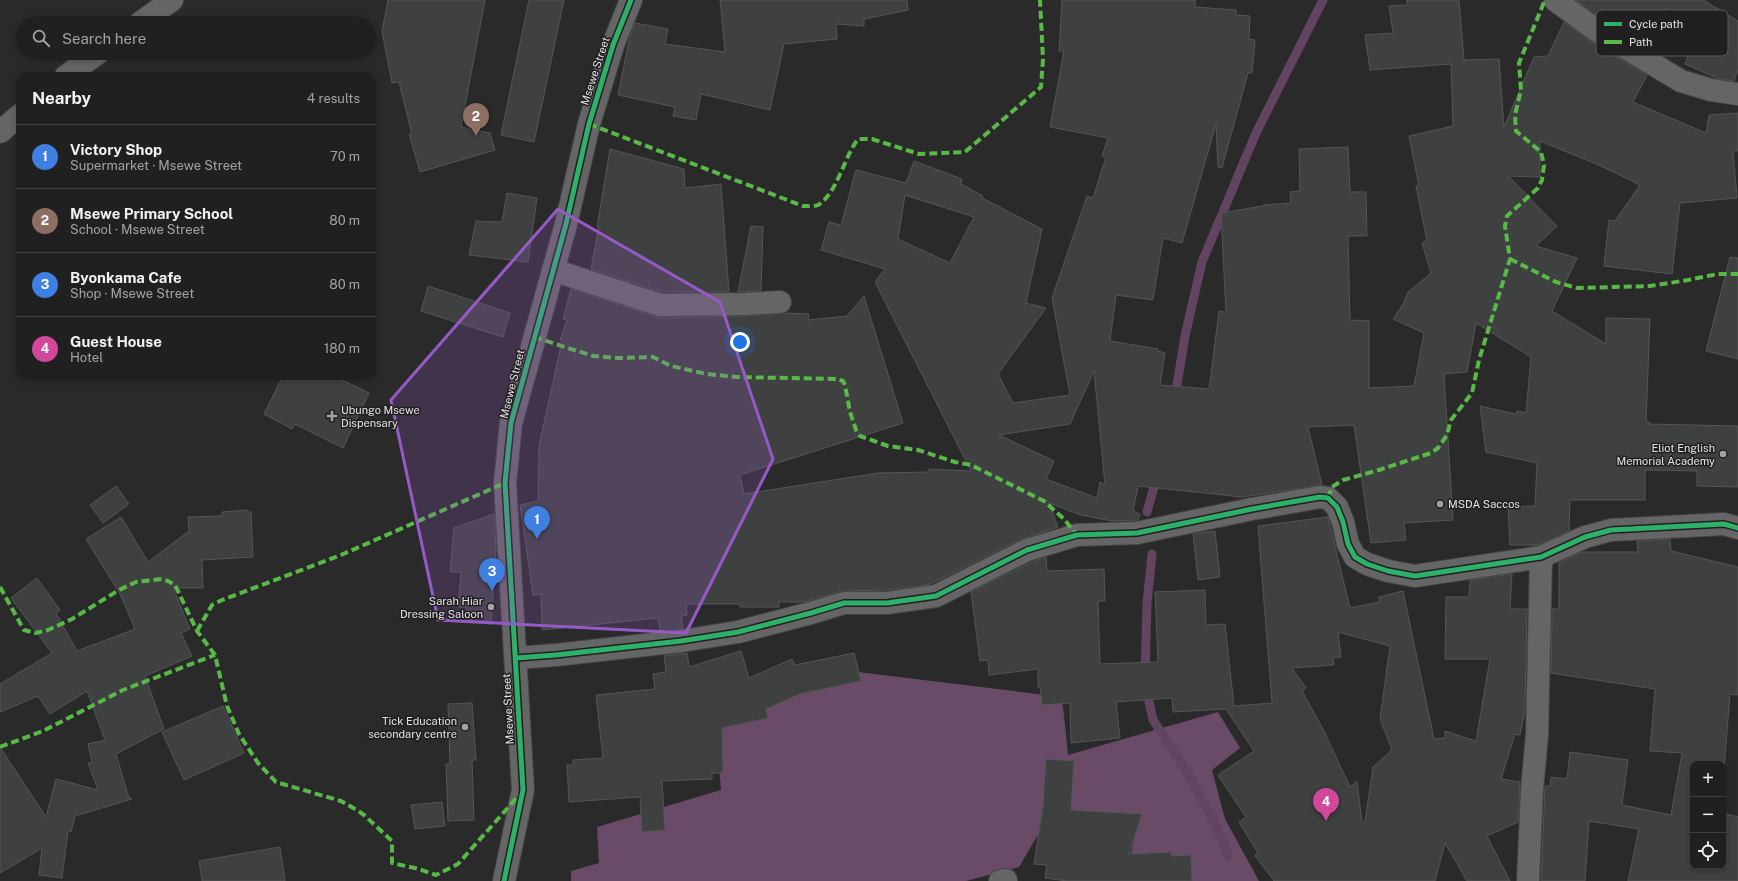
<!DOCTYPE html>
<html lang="en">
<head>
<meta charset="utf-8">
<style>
	body { margin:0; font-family:"Public Sans",sans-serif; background:#2d2d2d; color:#f1f3f6 }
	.controls { position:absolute; right:12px; bottom:12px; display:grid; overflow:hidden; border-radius:8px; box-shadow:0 2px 6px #0003 }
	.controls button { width:36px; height:36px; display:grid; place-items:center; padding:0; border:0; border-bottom:1px solid #3d3e3e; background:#202020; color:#f1f3f6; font:20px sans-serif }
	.you { position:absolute; left:740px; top:342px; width:14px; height:14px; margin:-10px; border:3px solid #fff; border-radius:50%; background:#1a73e8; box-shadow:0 0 0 6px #1a73e833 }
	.badge { display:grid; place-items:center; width:26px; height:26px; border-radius:50%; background:#a5a2a4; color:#fff; font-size:13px; font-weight:700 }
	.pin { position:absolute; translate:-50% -33px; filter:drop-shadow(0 1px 2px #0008) }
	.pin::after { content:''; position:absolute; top:21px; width:14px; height:12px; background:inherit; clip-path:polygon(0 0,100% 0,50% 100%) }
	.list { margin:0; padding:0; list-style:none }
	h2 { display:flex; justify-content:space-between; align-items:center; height:52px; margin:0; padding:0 16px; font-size:17px }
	h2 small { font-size:13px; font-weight:400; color:#a2a3a5 }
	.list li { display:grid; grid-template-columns:26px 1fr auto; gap:12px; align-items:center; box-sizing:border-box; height:64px; padding:0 16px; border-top:1px solid #3d3e3e }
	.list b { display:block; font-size:15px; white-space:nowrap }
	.list p { margin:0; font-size:13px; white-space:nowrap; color:#a2a3a5 }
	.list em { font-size:13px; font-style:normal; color:#a2a3a5 }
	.icon { flex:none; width:22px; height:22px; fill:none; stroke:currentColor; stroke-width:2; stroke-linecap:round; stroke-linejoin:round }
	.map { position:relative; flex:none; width:1738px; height:881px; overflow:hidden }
	.search { position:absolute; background:#202020; box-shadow:0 2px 6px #0003; left:16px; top:16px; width:360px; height:44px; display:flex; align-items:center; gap:10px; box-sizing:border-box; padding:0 14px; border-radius:22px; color:#a2a3a5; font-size:15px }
	.panel { position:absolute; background:#202020; box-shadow:0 2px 6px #0003; left:16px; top:72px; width:360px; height:308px; border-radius:12px }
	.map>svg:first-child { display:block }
	.forest { fill:#694b68 }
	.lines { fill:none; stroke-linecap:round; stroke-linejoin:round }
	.stream { stroke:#624360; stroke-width:9 }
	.building { fill:#3f4040; stroke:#545556; fill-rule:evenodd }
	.minor-casing { stroke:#464546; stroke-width:24 }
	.minor { stroke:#666566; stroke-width:22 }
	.quiet { stroke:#58b947; stroke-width:4; stroke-dasharray:8 4; stroke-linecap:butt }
	.cycleway-casing { stroke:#221f22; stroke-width:8 }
	.cycleway { stroke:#2db169; stroke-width:5 }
	.marked { fill:#965ac8; fill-opacity:0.2; stroke:#965ac8; stroke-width:3; stroke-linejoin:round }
	.poi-dot { fill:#a5a2a4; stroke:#221f22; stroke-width:1.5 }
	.labels { text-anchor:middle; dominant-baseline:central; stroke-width:3; stroke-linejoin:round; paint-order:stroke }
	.street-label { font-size:11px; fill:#e6e3e5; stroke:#221f22 }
	.poi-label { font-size:11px; fill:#e6e3e5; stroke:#221f22; text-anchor:end }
	.key { fill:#221f22; stroke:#5d5a5c; stroke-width:1 }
	.key-label { font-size:11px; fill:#e6e3e5 }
</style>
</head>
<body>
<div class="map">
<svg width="1738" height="881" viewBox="0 0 1738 881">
	<rect width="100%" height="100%" fill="#2b2a2b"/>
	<polygon class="forest" points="833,669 1062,697 1068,755 1218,712 1240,748 1212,770 1225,819 1259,881 1125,881 1139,817 1050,814 1019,867 966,881 571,881 571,871 599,863 597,827 721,790 715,713"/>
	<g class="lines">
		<g class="stream">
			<polyline points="1175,397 1185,336 1202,262 1256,133 1323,0"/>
			<polyline points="1147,512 1157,476"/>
			<polyline points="1145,675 1147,603 1152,554"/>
			<polyline points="1146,687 1153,720 1185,769 1213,819 1228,855"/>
		</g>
	</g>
	<g class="building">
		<polygon points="388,0 485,0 461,127 490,133 495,150 420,172 409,134 412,134 399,82 392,83 382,31"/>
		<polygon points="529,0 564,0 534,142 501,135"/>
		<polygon points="720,0 907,0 908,10 864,19 864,26 836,24 837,39 784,44 770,110 701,94 696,120 673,116 675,107 618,95 630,36 635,23 668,29 665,44 725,52"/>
		<path d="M1062,0H1195V7L1236,10V15L1250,16L1249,39L1255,40L1252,73H1248L1222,168L1218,167L1216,124L1182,243L1163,238L1153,300L1116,295L1110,341L1158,349V351L1165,353L1160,385L1209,389L1219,311L1226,312L1221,213L1263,206V205L1291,203L1290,192L1300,191L1299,149L1348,147L1350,192H1366L1367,236H1348L1350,320L1369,321V388L1414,386L1424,333L1393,319L1403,304L1408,292L1431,273L1422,243L1427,241L1416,186H1419L1409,136L1453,126L1451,64L1370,70L1365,35L1393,33L1389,6L1407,5V0H1459L1464,60L1499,59L1504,127L1534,57L1548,56L1564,22L1590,41L1647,75L1633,102L1706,133L1709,115L1738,113V151H1733L1737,198L1680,203L1672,274L1604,266L1609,220L1615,221L1640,185L1601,166L1540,141V177L1508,176L1557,226L1536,246L1577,258L1552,311L1606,344V318L1650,319L1646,422H1649V424L1738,426V487L1697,486V471L1645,470V500H1570L1569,531L1538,545H1510L1508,507L1535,506L1537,463L1486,452L1480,406L1516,414L1517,411L1526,413L1531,357L1476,323L1467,372L1444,374L1453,520L1404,523L1406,540L1371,543L1354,425L1308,427L1322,485L1242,497L1138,486L1133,511L1140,514L1138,520L1112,521L1081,515L1049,503L1058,527L1021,539L943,578L927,585L886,590L841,591L804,602H779V607H740V604H686L687,615L681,616L683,628L679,629L660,631L658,618L542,630L541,594L533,595L520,505L538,501L539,446L562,341L560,340L567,320L563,319L571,289L660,318L746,316L784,313L809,314L808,320L847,316L864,296L903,423L740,475L744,494L878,473L929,472V469L971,471L875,282L885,269L821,250L829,222L841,225L856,170L906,183L914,161L962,179L961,184L983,196L982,198L1042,229L1026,303L1046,308L998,374L1013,403L1070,395L1052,298L1087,196L1093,198L1106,157L1102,156L1108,138L1050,127L1064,51H1059ZM905,195L974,217L950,263L898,239ZM1094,371L1105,485L1100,482L1097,498L1046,479L1054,461L999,435L1070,424Z"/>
		<polygon points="1576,0 1703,0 1738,21 1738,70 1734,81 1719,79 1685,64 1699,28 1665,8 1640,42 1603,20"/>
		<polygon points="610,149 684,169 685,188 721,184 729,292 662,292 591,269 599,227 597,227"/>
		<polygon points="507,193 537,198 528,262 469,255 476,221 502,222"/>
		<polygon points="751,226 763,227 761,291 738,292"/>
		<polygon points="1730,257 1738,258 1738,359 1706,351"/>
		<polygon points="428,286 510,313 503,337 421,311"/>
		<polygon points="283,376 334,376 369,393 343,448 295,424 292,429 264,414"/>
		<polygon points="116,486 129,504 103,523 90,505"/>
		<polygon points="247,510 247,512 251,512 253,557 202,560 203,588 173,588 190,629 181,633 192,656 145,676 164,729 116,754 129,798 132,799 75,816 71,832 68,831 62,878 39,875 42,848 0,873 0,747 46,817 56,779 98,790 88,763 92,762 88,744 105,740 87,691 50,714 38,696 0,712 0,684 52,653 11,598 37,578 60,610 56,613 77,651 135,629 120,594 86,539 121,517 148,562 189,531 188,517 222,516 222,512"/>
		<polygon points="494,514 496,549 491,624 466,622 467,607 458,607 461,572 450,572 454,528"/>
		<path d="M1328,517L1350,608L1379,602V597L1403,591L1434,739L1445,738V731L1476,741L1490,659H1445L1446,597H1469L1470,580L1512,574L1510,609H1527L1525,710L1520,735L1515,734L1501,779L1520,782L1518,822L1487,836L1510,881H1467L1445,843L1435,881H1274L1255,856L1258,853L1239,822L1246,817L1218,775L1254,751L1226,709L1173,712L1172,698L1116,702L1120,738L1071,743L1070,703L1042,705L1040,687H1038V669L989,675L988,660L980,661L971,592L1032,562L1046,557L1047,571L1104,569L1105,601H1098L1100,664L1158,662L1155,592L1205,590L1206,625L1225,624L1234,706L1272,703L1258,526ZM1338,632L1390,646L1380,719L1392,750L1373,767L1365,822H1362L1357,781L1350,787L1323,729L1302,691L1306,688L1292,668L1334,665L1333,658L1341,657Z"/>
		<polygon points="1215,531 1220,577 1198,580 1193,534"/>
		<polygon points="1670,539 1671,551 1738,567 1738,695 1730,694 1723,781 1723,764 1693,764 1693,866 1723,866 1723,813 1738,817 1738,881 1628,881 1639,829 1589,821 1585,881 1541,881 1545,786 1550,786 1551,777 1567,779 1570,752 1628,760 1622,805 1671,815 1682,753 1650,751 1655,689 1551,673 1552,609 1559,609 1559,563 1582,552 1638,552 1637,541"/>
		<polygon points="741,651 749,678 792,659 795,665 854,653 861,681 800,694 766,709 768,718 722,728 723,773 712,773 712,779 662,781 665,830 642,832 640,797 569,802 567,765 573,765 573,760 603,758 596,695 655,689 653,674 666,672 664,656 687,653 689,667"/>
		<polygon points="472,703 476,760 472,760 474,820 448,821 446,764 450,764 448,704"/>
		<polygon points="223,706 244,753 184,780 162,732"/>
		<polygon points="1046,759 1074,761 1071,810 1142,814 1129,854 1171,852 1172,856 1191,855 1192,881 1067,881 1045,878 1047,865 1034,864 1043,805"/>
		<polygon points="442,802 445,826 415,829 411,805"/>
		<polygon points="280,847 285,881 202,881 199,861"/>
	</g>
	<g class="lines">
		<defs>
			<g id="minor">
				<polyline points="1555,0 1596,30 1681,81 1711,90 1738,94"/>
				<polyline points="140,23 172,0"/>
				<polyline points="66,76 98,53"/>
				<polyline points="0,132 20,115"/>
				<polyline points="553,270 660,305 746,304 780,302"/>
				<polyline points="516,658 556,655 681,641 738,632 811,613 844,603 887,603 936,596 1027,550 1077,535 1137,533 1252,509 1320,497 1328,498 1337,507 1343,522 1348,544 1355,557 1367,564 1388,571 1415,576 1541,557 1585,537 1611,530 1724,524 1738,528"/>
				<polyline points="504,881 523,790 505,483 511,423 566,224 589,124 613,45 631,0"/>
				<polyline points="1000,881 1006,880"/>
				<polyline points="1528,881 1532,790 1537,735 1541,557"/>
			</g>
		</defs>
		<use href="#minor" class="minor-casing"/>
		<use href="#minor" class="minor"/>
		<g class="quiet">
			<path d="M589,124L803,206C807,206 814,207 818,205C837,194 844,157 858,139H872L919,154L965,152L1041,87L1043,59L1040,0"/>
			<polyline points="1510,259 1556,282 1577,288 1650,286 1688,280 1718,274 1738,274"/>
			<polyline points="534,337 593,356 619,358 653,357 671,366 707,374 736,377 837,379 843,381 845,385 850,412 856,430 860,436 888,446 918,450 955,462 971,465 1044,501 1064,519 1077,535"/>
			<polyline points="1328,498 1332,487 1343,480 1379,470 1431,453 1438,448 1447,435 1451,420 1472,393 1479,360 1510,259 1505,226 1507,216 1538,188 1542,180 1544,165 1541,152 1516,131 1515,115 1521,90 1519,63 1545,0"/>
			<polyline points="0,587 24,630 35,633 48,630 72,619 119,590 136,582 162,579 168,581 175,585 197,631 215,655 227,706 239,734 258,763 276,782 341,801 357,810 364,815 392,841 392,863 419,869 436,875 458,864 521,793"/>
			<polyline points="197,631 212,605 222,600 341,555 505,483"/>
			<polyline points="0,747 43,731 123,690 215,655"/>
		</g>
		<defs>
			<g id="cycleway">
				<polyline points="516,658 556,655 681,641 738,632 811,613 844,603 887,603 936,596 1027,550 1077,535 1137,533 1252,509 1320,497 1328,498 1337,507 1343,522 1348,544 1355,557 1367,564 1388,571 1415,576 1541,557 1585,537 1611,530 1724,524 1738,528"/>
				<polyline points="504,881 523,790 505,483 511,423 566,224 589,124 613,45 631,0"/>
			</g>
		</defs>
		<use href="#cycleway" class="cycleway-casing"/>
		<use href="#cycleway" class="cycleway"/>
	</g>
	<path class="marked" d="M558,209L720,302L773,459L686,633L438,620L391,400Z"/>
	<g class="poi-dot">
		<path d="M330 410h4v4h4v4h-4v4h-4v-4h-4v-4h4z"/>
		<circle cx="1723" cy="454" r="4"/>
		<circle cx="1440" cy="504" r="4"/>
		<circle cx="491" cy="607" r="4"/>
		<circle cx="465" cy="727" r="4"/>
	</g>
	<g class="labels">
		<g class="street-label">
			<text transform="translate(595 71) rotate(-72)">Msewe Street</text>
			<text transform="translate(512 384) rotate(-76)">Msewe Street</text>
			<text transform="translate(508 709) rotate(-93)">Msewe Street</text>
		</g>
		<g class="poi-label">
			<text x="341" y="410" text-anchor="start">Ubungo Msewe<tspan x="341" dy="13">Dispensary</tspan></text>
			<text x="1715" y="448">Eliot English<tspan x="1715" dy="13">Memorial Academy</tspan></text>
			<text x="1448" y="504" text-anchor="start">MSDA Saccos</text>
			<text x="483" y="601">Sarah Hiar<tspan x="483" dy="13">Dressing Saloon</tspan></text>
			<text x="457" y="721">Tick Education<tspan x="457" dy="13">secondary centre</tspan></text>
		</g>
	</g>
	<rect x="1596" y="10" width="132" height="46" rx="6" class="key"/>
	<rect x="1604" y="22" width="18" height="4" fill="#2db169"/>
	<rect x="1604" y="40" width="18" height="4" fill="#58b947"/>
	<g class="key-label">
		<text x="1629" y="28">Cycle path</text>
		<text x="1629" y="46">Path</text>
	</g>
</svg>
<div class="controls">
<button>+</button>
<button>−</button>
<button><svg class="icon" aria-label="locate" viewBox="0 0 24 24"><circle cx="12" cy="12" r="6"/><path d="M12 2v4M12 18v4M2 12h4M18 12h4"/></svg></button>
</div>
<div class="you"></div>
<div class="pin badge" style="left:537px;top:539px;background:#3f7fe0">1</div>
<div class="pin badge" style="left:476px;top:136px;background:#8d6e63">2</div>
<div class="pin badge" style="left:492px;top:591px;background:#3f7fe0">3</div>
<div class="pin badge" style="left:1326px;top:821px;background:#d1479c">4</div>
<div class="search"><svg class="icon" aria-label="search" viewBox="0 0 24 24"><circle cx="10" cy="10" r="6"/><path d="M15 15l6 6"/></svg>Search here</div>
<section class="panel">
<h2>Nearby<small>4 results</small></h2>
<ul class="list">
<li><span class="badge" style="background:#3f7fe0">1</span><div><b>Victory Shop</b><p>Supermarket · Msewe Street</p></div><em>70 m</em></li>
<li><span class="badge" style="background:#8d6e63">2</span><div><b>Msewe Primary School</b><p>School · Msewe Street</p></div><em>80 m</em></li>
<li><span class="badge" style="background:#3f7fe0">3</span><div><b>Byonkama Cafe</b><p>Shop · Msewe Street</p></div><em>80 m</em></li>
<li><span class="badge" style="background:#d1479c">4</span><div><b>Guest House</b><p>Hotel</p></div><em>180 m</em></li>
</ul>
</section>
</div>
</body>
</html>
